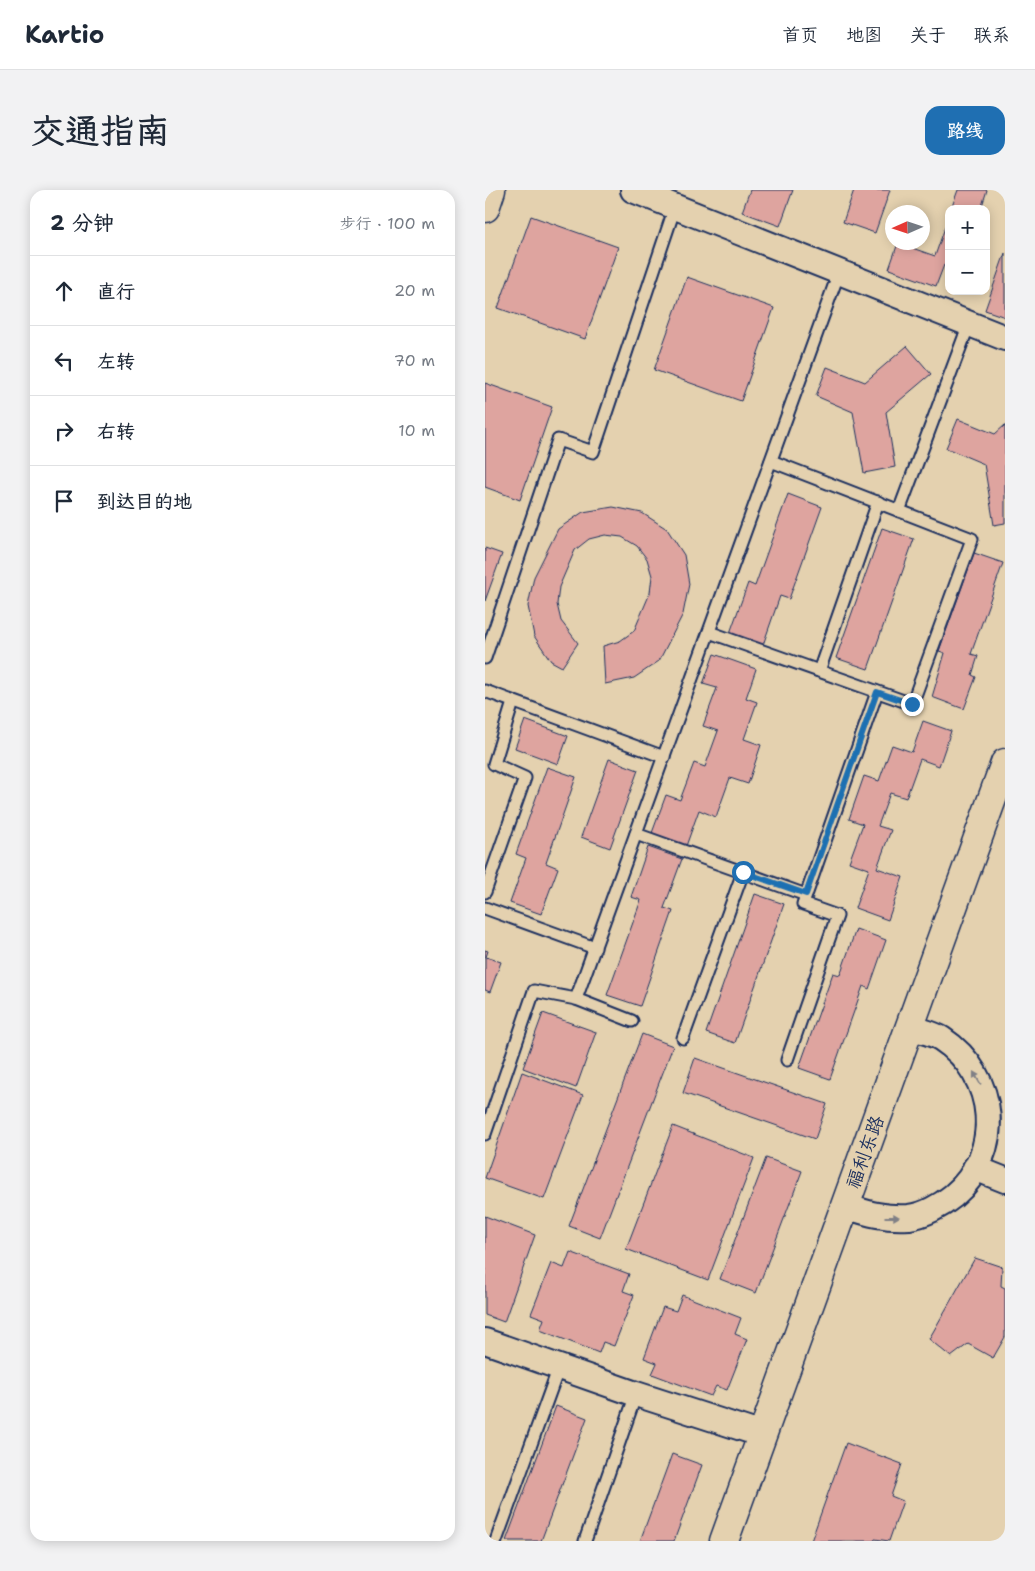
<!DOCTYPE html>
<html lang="zh">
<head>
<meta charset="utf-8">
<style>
	body { margin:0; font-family:"Shantell Sans","LXGW WenKai TC",sans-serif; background:#f2f2f3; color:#1f2937 }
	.controls { position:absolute; right:15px; top:15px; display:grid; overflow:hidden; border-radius:10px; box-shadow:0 2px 12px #0003 }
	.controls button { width:45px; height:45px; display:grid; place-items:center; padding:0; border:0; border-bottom:1px solid #e0e1e3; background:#fff; color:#1f2937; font:25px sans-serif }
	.compass { position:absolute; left:400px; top:15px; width:45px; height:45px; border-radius:50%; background:#fff; box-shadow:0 2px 12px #0003; rotate:267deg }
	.stop { position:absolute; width:15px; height:15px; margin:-11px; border:4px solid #1f6fb2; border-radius:50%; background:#fff }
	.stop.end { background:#1f6fb2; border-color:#fff; box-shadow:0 1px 5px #0008 }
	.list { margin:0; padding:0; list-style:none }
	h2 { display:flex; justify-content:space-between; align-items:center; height:65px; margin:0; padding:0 20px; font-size:21px }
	h2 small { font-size:16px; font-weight:400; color:#747a83 }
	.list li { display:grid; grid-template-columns:32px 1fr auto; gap:15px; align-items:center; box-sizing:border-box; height:70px; padding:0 20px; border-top:1px solid #e0e1e3 }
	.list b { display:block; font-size:19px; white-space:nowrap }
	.list em { font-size:16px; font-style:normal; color:#747a83 }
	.icon { flex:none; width:28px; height:28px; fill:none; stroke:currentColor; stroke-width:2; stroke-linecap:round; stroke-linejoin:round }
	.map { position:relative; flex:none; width:520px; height:1351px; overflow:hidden; border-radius:15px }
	header { display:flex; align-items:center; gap:30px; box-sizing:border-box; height:70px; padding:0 25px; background:#fff; border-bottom:1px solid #e0e1e3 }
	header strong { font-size:24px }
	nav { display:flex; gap:28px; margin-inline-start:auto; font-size:18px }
	.intro { display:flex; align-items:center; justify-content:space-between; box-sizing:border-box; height:120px; padding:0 30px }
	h1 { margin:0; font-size:35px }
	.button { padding:12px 22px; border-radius:15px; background:#1f6fb2; color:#fff; font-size:18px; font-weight:700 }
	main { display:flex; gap:30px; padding:0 30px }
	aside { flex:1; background:#fff; border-radius:15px; box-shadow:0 2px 12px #0003 }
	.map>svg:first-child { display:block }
	.building { fill:#dea49f; stroke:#1b2f5e }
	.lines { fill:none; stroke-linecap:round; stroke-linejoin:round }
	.service-casing { stroke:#1b2f5e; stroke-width:15 }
	.minor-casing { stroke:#1b2f5e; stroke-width:28 }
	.tertiary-casing { stroke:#1b2f5e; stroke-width:31 }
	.secondary-casing { stroke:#1b2f5e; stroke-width:31 }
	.service { stroke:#e4d1af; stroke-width:11 }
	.minor { stroke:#e4d1af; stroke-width:24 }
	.tertiary { stroke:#e4d1af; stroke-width:28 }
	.secondary { stroke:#e4d1af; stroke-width:28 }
	.oneway { fill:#808086 }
	.route { stroke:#1f6fb2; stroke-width:6 }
	.labels { text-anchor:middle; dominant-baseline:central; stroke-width:4; stroke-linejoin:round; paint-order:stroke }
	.street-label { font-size:19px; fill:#1b2f5e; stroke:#e4d1af }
</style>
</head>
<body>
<header>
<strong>Kartio</strong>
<nav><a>首页</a><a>地图</a><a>关于</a><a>联系</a></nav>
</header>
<div class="intro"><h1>交通指南</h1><a class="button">路线</a></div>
<main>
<aside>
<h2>2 分钟<small>步行 · 100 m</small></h2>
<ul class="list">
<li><svg class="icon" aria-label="ahead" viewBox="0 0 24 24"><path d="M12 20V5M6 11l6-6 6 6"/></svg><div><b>直行</b></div><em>20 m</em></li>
<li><svg class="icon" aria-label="left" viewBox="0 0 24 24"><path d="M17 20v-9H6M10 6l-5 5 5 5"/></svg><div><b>左转</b></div><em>70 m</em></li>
<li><svg class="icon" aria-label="right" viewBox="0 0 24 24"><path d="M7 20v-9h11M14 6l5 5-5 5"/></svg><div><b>右转</b></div><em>10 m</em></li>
<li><svg class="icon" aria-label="arrive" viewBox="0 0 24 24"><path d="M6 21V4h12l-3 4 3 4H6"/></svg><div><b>到达目的地</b></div></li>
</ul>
</aside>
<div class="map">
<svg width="520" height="1351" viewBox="0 0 520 1351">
	<rect width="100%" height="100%" fill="#e4d1af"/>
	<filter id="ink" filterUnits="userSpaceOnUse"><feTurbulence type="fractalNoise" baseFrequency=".02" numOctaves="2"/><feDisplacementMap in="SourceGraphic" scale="10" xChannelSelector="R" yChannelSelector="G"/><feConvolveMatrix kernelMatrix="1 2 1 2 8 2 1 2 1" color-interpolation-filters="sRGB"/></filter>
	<g filter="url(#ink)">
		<g class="building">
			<polygon points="265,0 308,0 295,36 257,22"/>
			<polygon points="369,0 405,0 390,43 358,32"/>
			<polygon points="473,0 502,0 496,19 466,19"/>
			<polygon points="46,26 133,57 100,149 13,118"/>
			<polygon points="464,26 464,76 459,75 451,96 404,79 413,53 450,66"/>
			<polygon points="520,63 520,127 500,120"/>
			<polygon points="202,87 289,118 256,211 169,180"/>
			<polygon points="422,156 446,184 401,222 410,277 379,283 368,222 331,206 342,177 380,192"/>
			<polygon points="0,193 67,217 35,310 0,297"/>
			<polygon points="473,229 510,244 520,235 520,333 509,335 499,274 461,258"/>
			<polygon points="303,304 337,317 304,409 295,406 278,455 245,443 263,393 270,396"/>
			<polygon points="128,317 157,323 182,339 199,365 204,394 198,424 174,471 149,488 120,494 118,456 135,451 149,441 165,403 167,386 162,369 152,356 137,347 120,345 104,349 90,360 74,397 72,414 76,431 93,453 77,477 66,471 49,446 43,416 49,387 73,339 98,322"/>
			<polygon points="397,338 429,349 383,479 351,468"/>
			<polygon points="0,358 17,364 0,411"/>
			<polygon points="489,363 518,373 486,464 493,466 487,485 491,487 479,519 447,507 460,463 454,461"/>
			<polygon points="229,464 271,479 261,508 272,512 259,549 276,555 263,594 245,588 231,627 214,620 201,656 167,643 181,605 195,610 209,573 220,577 233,541 218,536 232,498 218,494"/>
			<polygon points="40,530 83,546 73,574 30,558"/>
			<polygon points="438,531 466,541 454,576 435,569 421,608 405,603 393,636 406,640 392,678 418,687 403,730 370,718 384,679 364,672 378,634 364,629 379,586 394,591 407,555 427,562"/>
			<polygon points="124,569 153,580 125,658 96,647"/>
			<polygon points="62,577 91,587 61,673 73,678 56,724 25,713 41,668 31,664"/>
			<polygon points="163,657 197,669 179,718 188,721 155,816 122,805 156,710 146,707"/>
			<polygon points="270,704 299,714 250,853 221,843"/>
			<polygon points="371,739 401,750 384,799 378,796 345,889 314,878 348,783 355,785"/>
			<polygon points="0,760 3,761 1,767 16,772 5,802 0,800"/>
			<polygon points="58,823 111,842 91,898 38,878"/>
			<polygon points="157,844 188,856 115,1048 84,1036"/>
			<polygon points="210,868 342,914 330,949 198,903"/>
			<polygon points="37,882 98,905 59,1009 0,988"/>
			<polygon points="188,936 269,968 223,1090 141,1059"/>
			<polygon points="281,968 317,981 271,1103 235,1089"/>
			<polygon points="0,1026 50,1045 19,1132 0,1125"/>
			<polygon points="85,1062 144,1084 138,1101 149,1105 129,1156 118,1152 114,1163 55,1140 59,1129 46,1124 66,1073 79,1078"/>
			<polygon points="490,1068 517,1077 516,1096 520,1098 520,1147 508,1168 483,1154 466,1167 444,1149"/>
			<polygon points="197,1105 256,1128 250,1144 262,1149 242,1200 231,1196 226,1206 167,1184 172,1173 159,1168 178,1117 191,1121"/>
			<polygon points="71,1216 102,1228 56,1351 21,1351"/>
			<polygon points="361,1253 417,1274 406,1306 418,1311 404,1351 390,1349 389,1351 326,1351"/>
			<polygon points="187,1264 217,1275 189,1351 155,1351"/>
		</g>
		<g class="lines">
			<defs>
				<g id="service">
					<polyline points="414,321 484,134"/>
					<polyline points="224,442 427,514 487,349 286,271"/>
					<polyline points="0,468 73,250 108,262 190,17"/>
					<polyline points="334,481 393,312"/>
					<polyline points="0,501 179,567"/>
					<polyline points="151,644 321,705"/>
					<polyline points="0,702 40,588 9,574 28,512"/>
					<polyline points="0,718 110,758"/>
					<polyline points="147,831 91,809 354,82"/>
					<polyline points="198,848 258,682"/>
					<polyline points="302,870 352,726 318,714 392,502"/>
					<polyline points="0,944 49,801 91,809"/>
					<polyline points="11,1351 74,1177"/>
					<polyline points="100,1351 151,1204"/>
				</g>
				<g id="minor">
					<polyline points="148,0 520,148"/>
					<polyline points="490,978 520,990"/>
					<path d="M360,1016C382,1023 400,1029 424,1027C439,1025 456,1016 468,1006C519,963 513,886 457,849C448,843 435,841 425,837"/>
					<polyline points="0,1151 151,1204 278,1245"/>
				</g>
				<polyline id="tertiary" points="0,18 6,0"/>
				<polyline id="secondary" points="239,1351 520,573"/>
			</defs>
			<use href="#service" class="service-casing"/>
			<use href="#minor" class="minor-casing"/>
			<use href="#tertiary" class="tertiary-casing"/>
			<use href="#secondary" class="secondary-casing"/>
			<use href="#service" class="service"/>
			<use href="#minor" class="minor"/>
			<use href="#tertiary" class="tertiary"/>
			<use href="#secondary" class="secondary"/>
		</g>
		<defs><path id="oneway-solid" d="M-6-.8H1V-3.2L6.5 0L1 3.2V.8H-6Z" transform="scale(1.25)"/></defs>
		<g class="oneway">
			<use href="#oneway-solid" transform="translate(492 888) rotate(-120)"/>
			<use href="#oneway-solid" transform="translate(407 1027)"/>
		</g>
	</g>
	<g class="lines" filter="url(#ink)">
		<polyline class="route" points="258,682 321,704 392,502 427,514"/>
	</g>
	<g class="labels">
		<g class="street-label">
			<text transform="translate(380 962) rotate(-70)">福利东路</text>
		</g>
	</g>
</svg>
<div class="controls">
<button>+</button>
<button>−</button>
</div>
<svg class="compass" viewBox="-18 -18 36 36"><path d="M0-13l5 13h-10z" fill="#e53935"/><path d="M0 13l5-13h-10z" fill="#747a83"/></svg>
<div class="stop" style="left:258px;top:682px"></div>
<div class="stop end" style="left:427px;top:514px"></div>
</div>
</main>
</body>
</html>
